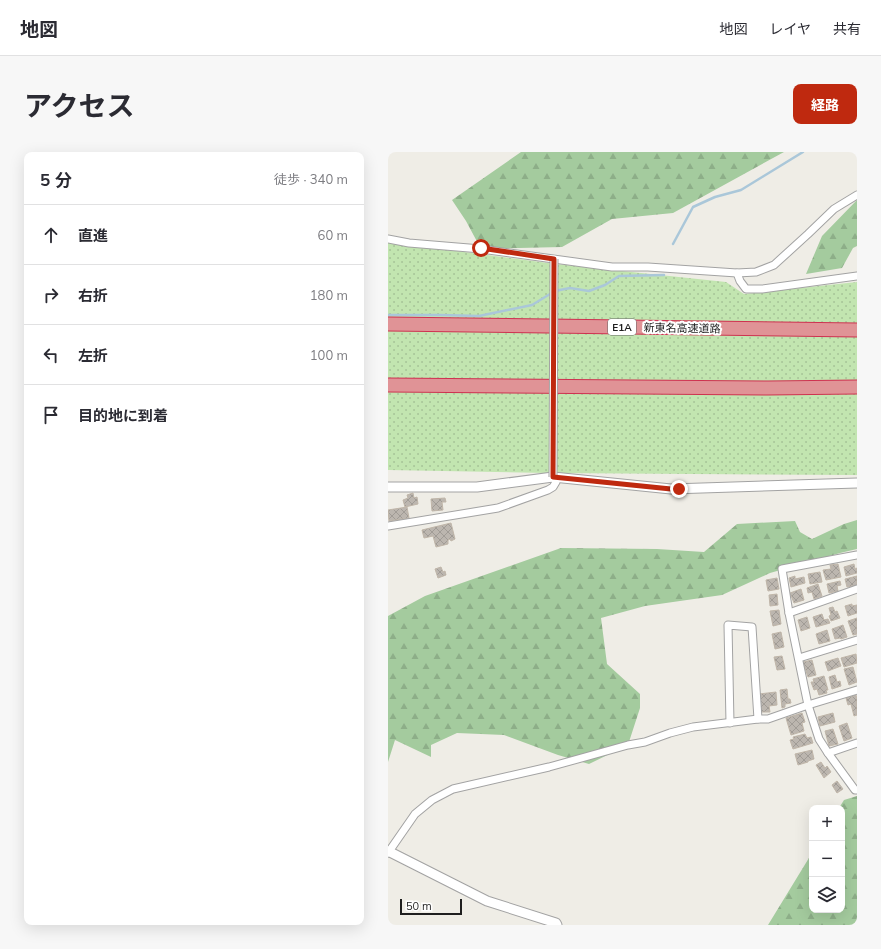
<!DOCTYPE html>
<html lang="ja">
<head>
<meta charset="utf-8">
<style>
	body { margin:0; font-family:Mulish,"Noto Sans JP",sans-serif; background:#f7f7f7; color:#2b2b33 }
	.controls { position:absolute; right:12px; bottom:12px; display:grid; overflow:hidden; border-radius:8px; box-shadow:0 4px 16px #0002 }
	.controls button { width:36px; height:36px; display:grid; place-items:center; padding:0; border:0; border-bottom:1px solid #e1e1e2; background:#fff; color:#2b2b33; font:20px sans-serif }
	.scale { position:absolute; left:12px; bottom:10px; width:62px; box-sizing:border-box; padding-left:4px; border:2px solid #1f1f1f; border-top:0; font-size:11px; line-height:14px; white-space:nowrap; color:#1f1f1f; -webkit-text-stroke:3px #fff; paint-order:stroke }
	.stop { position:absolute; width:12px; height:12px; margin:-9px; border:3px solid #bf290f; border-radius:50%; background:#fff }
	.stop.end { background:#bf290f; border-color:#fff; box-shadow:0 1px 4px #0008 }
	.list { margin:0; padding:0; list-style:none }
	h2 { display:flex; justify-content:space-between; align-items:center; height:52px; margin:0; padding:0 16px; font-size:17px }
	h2 small { font-size:13px; font-weight:400; color:#7c7c81 }
	.list li { display:grid; grid-template-columns:26px 1fr auto; gap:12px; align-items:center; box-sizing:border-box; height:60px; padding:0 16px; border-top:1px solid #e1e1e2 }
	.list b { display:block; font-size:15px; white-space:nowrap }
	.list em { font-size:13px; font-style:normal; color:#7c7c81 }
	.icon { flex:none; width:22px; height:22px; fill:none; stroke:currentColor; stroke-width:2; stroke-linecap:round; stroke-linejoin:round }
	.map { position:relative; flex:none; width:469px; height:773px; overflow:hidden; border-radius:8px }
	header { display:flex; align-items:center; gap:24px; box-sizing:border-box; height:56px; padding:0 20px; background:#fff; border-bottom:1px solid #e1e1e2 }
	header strong { font-size:19px }
	nav { display:flex; gap:22px; margin-inline-start:auto; font-size:14px }
	.intro { display:flex; align-items:center; justify-content:space-between; box-sizing:border-box; height:96px; padding:0 24px }
	h1 { margin:0; font-size:28px }
	.button { padding:10px 18px; border-radius:8px; background:#bf290f; color:#fff; font-size:14px; font-weight:700 }
	main { display:flex; gap:24px; padding:0 24px }
	aside { flex:1; background:#fff; border-radius:8px; box-shadow:0 4px 16px #0002 }
	.map>svg:first-child { display:block }
	.grass { fill:url(#grass-dots) }
	.forest { fill:url(#forest-firs) }
	.lines { fill:none; stroke-linecap:round; stroke-linejoin:round }
	.stream { stroke:#aac7d9; stroke-width:2.5 }
	.building { fill:url(#building-cross-hatch); stroke:#c0b6a9 }
	.minor-casing { stroke:#a3a3a3; stroke-width:9 }
	.tertiary-casing { stroke:#a3a3a3; stroke-width:11 }
	.motorway-casing { stroke:#ce3250; stroke-width:15 }
	.minor { stroke:#fff; stroke-width:7 }
	.tertiary { stroke:#fff; stroke-width:9 }
	.motorway { stroke:#e09396; stroke-width:13 }
	.minor-bridge-casing { stroke:#a3a3a3; stroke-width:9; stroke-linecap:butt }
	.minor-bridge { stroke:#fff; stroke-width:7 }
	.route { stroke:#bf290f; stroke-width:5 }
	.labels { text-anchor:middle; dominant-baseline:central; stroke-width:4; stroke-linejoin:round; paint-order:stroke }
	.shield { fill:#fff; stroke:#626262; stroke-width:1 }
	.shield-label { font-size:10px; font-weight:bold; fill:#1f1f1f }
	.street-label { font-size:11px; fill:#1f1f1f; stroke:#fff }
</style>
</head>
<body>
<header>
<strong>地図</strong>
<nav><a>地図</a><a>レイヤ</a><a>共有</a></nav>
</header>
<div class="intro"><h1>アクセス</h1><a class="button">経路</a></div>
<main>
<aside>
<h2>5 分<small>徒歩 · 340 m</small></h2>
<ul class="list">
<li><svg class="icon" aria-label="ahead" viewBox="0 0 24 24"><path d="M12 20V5M6 11l6-6 6 6"/></svg><div><b>直進</b></div><em>60 m</em></li>
<li><svg class="icon" aria-label="right" viewBox="0 0 24 24"><path d="M7 20v-9h11M14 6l5 5-5 5"/></svg><div><b>右折</b></div><em>180 m</em></li>
<li><svg class="icon" aria-label="left" viewBox="0 0 24 24"><path d="M17 20v-9H6M10 6l-5 5 5 5"/></svg><div><b>左折</b></div><em>100 m</em></li>
<li><svg class="icon" aria-label="arrive" viewBox="0 0 24 24"><path d="M6 21V4h12l-3 4 3 4H6"/></svg><div><b>目的地に到着</b></div></li>
</ul>
</aside>
<div class="map">
<svg width="469" height="773" viewBox="0 0 469 773">
	<defs>
		<pattern id="grass-dots" width="8" height="8" patternUnits="userSpaceOnUse"><rect width="8" height="8" fill="#c2e5b0"/><path d="M2 2h.1M6 6h.1" fill="none" stroke="#a6c497" stroke-width="1.8" stroke-linecap="round"/></pattern>
		<pattern id="forest-firs" width="22" height="20" patternUnits="userSpaceOnUse"><rect width="22" height="20" fill="#a4cb9e"/><path d="M5 1l3.5 6h-7zM16 11l3.5 6h-7z" fill="#8dae88"/></pattern>
		<pattern id="building-cross-hatch" width="8" height="8" patternUnits="userSpaceOnUse"><rect width="8" height="8" fill="#bcb6af"/><path d="M0 0l8 8M0 8l8-8" fill="none" stroke="#a19c96"/></pattern>
	</defs>
	<rect width="100%" height="100%" fill="#efede6"/>
	<polygon class="grass" points="0,90 168,112 338,130 356,142 469,130 469,323 161,321 0,318"/>
	<g class="forest">
		<polygon points="133,0 396,0 285,61 224,67 174,95 93,97 78,69 64,48"/>
		<polygon points="469,48 469,94 465,96 454,116 418,122 434,84"/>
		<polygon points="469,368 469,397 452,401 382,421 334,443 257,454 213,466 219,512 252,542 252,556 240,593 201,612 170,603 116,583 69,581 43,593 43,605 7,588 0,610 0,464 37,444 173,396 269,397 316,400 349,372 407,369 412,380 424,387 456,372"/>
		<polygon points="469,644 469,773 380,773 424,701 424,758 454,758 454,656 451,656 456,648"/>
	</g>
	<g class="lines">
		<g class="stream">
			<polyline points="285,92 305,55 327,45 353,38 415,0"/>
			<polyline points="0,163 53,163 91,164 144,153 167,139 182,136 201,139 217,133 231,124 276,123"/>
		</g>
	</g>
	<g class="building">
		<polygon points="25,341 26,346 29,345 30,352 17,355 15,348 20,346 19,343"/>
		<polygon points="57,346 58,350 54,350 55,358 44,359 43,347"/>
		<polygon points="19,355 21,366 1,369 0,358"/>
		<polygon points="63,371 67,387 63,389 62,387 60,388 60,392 48,395 45,384 36,386 34,378"/>
		<polygon points="450,412 453,425 438,428 435,418 443,417 442,413"/>
		<polygon points="466,412 467,417 469,416 469,421 458,424 456,415"/>
		<polygon points="53,415 55,420 57,419 58,423 50,426 47,417"/>
		<polygon points="432,420 434,430 422,432 420,422"/>
		<polygon points="407,424 407,427 416,425 417,431 403,435 401,426"/>
		<polygon points="469,424 469,433 459,435 457,427"/>
		<polygon points="389,426 391,437 380,439 378,428"/>
		<polygon points="452,429 453,433 449,434 450,439 441,441 439,432"/>
		<polygon points="430,432 434,444 426,447 424,440 420,441 419,436"/>
		<polygon points="413,437 416,448 406,451 402,441"/>
		<polygon points="389,442 390,453 382,454 381,443"/>
		<polygon points="464,452 464,454 469,453 469,461 460,464 457,454"/>
		<polygon points="445,455 447,460 449,459 452,466 443,469 441,464 443,463 441,456"/>
		<polygon points="391,458 393,472 385,474 382,459"/>
		<polygon points="434,462 436,468 440,467 442,471 428,475 425,465"/>
		<polygon points="419,465 422,476 413,479 410,468"/>
		<polygon points="469,466 469,482 465,483 460,469"/>
		<polygon points="455,473 459,485 453,487 452,486 447,487 444,477"/>
		<polygon points="439,478 442,489 431,492 428,482"/>
		<polygon points="393,480 396,495 387,497 384,482"/>
		<polygon points="468,502 469,511 456,515 453,506"/>
		<polygon points="394,504 397,517 389,518 386,505"/>
		<polygon points="450,506 453,514 440,519 437,510"/>
		<polygon points="424,508 428,523 420,525 415,510"/>
		<polygon points="465,515 469,530 461,533 456,517"/>
		<polygon points="447,523 449,530 452,529 453,534 444,537 441,525"/>
		<polygon points="436,524 440,538 438,538 439,541 431,543 429,537 426,538 423,530 426,530 425,527"/>
		<polygon points="399,537 400,547 402,547 403,551 397,552 397,555 394,556 392,538"/>
		<polygon points="388,540 389,553 381,554 382,560 373,560 371,542"/>
		<polygon points="468,543 469,547 469,563 466,564 463,552 460,553 458,546"/>
		<polygon points="414,561 417,570 414,571 416,579 403,583 398,566"/>
		<polygon points="445,561 447,570 432,574 430,565"/>
		<polygon points="459,571 464,586 456,589 451,574"/>
		<polygon points="445,577 450,592 441,594 437,579"/>
		<polygon points="417,582 419,586 423,585 425,591 405,597 402,588 406,587 405,585"/>
		<polygon points="424,598 426,607 420,609 420,610 410,613 407,602"/>
		<polygon points="433,610 437,616 439,614 443,620 436,626 428,613"/>
		<polygon points="449,629 455,637 449,641 444,633"/>
	</g>
	<g class="lines">
		<defs>
			<g id="minor">
				<polyline points="0,87 21,91 93,97 224,115 260,115 349,121 368,120 386,113 420,82 446,57 469,43"/>
				<polyline points="349,121 352,129 358,137 374,137 469,124"/>
				<polyline points="0,374 110,356 160,338 165,335 168,330 165,325"/>
				<polyline points="469,403 394,417 401,461 420,553 431,587 440,601 467,638 469,638"/>
				<polyline points="401,461 469,437"/>
				<polyline points="411,506 469,488"/>
				<polyline points="342,571 340,473 364,475 370,567"/>
				<polyline points="440,601 469,591"/>
				<polyline points="0,701 27,662 44,648 65,637 161,615 240,593 257,590 282,581 305,575 370,567 380,567 420,553 469,538"/>
			</g>
			<g id="tertiary">
				<polyline points="0,335 89,335 165,325 283,337 469,331"/>
				<polyline points="0,699 99,749 168,771 169,773"/>
			</g>
			<g id="motorway">
				<polyline points="0,172 469,178"/>
				<polyline points="0,233 380,236 469,235"/>
			</g>
		</defs>
		<use href="#minor" class="minor-casing"/>
		<use href="#tertiary" class="tertiary-casing"/>
		<use href="#motorway" class="motorway-casing"/>
		<use href="#minor" class="minor"/>
		<use href="#tertiary" class="tertiary"/>
		<use href="#motorway" class="motorway"/>
		<defs>
			<polyline id="minor-bridge" points="165,325 166,107"/>
		</defs>
		<use href="#minor-bridge" class="minor-bridge-casing"/>
		<use href="#minor-bridge" class="minor-bridge"/>
	</g>
	<g class="lines">
		<polyline class="route" points="93,96 166,107 165,325 283,337 291,337"/>
	</g>
	<g class="labels">
		<rect class="shield" x="220" y="167" width="28" height="16" rx="3"/>
		<g class="shield-label">
			<text x="234" y="175">E1A</text>
		</g>
		<g class="street-label">
			<text transform="translate(294 176) rotate(1)">新東名高速道路</text>
		</g>
	</g>
</svg>
<div class="controls">
<button>+</button>
<button>−</button>
<button><svg class="icon" aria-label="layers" viewBox="0 0 24 24"><path d="M12 4l9 5-9 5-9-5zM3 14l9 5 9-5"/></svg></button>
</div>
<div class="scale">50 m</div>
<div class="stop" style="left:93px;top:96px"></div>
<div class="stop end" style="left:291px;top:337px"></div>
</div>
</main>
</body>
</html>
